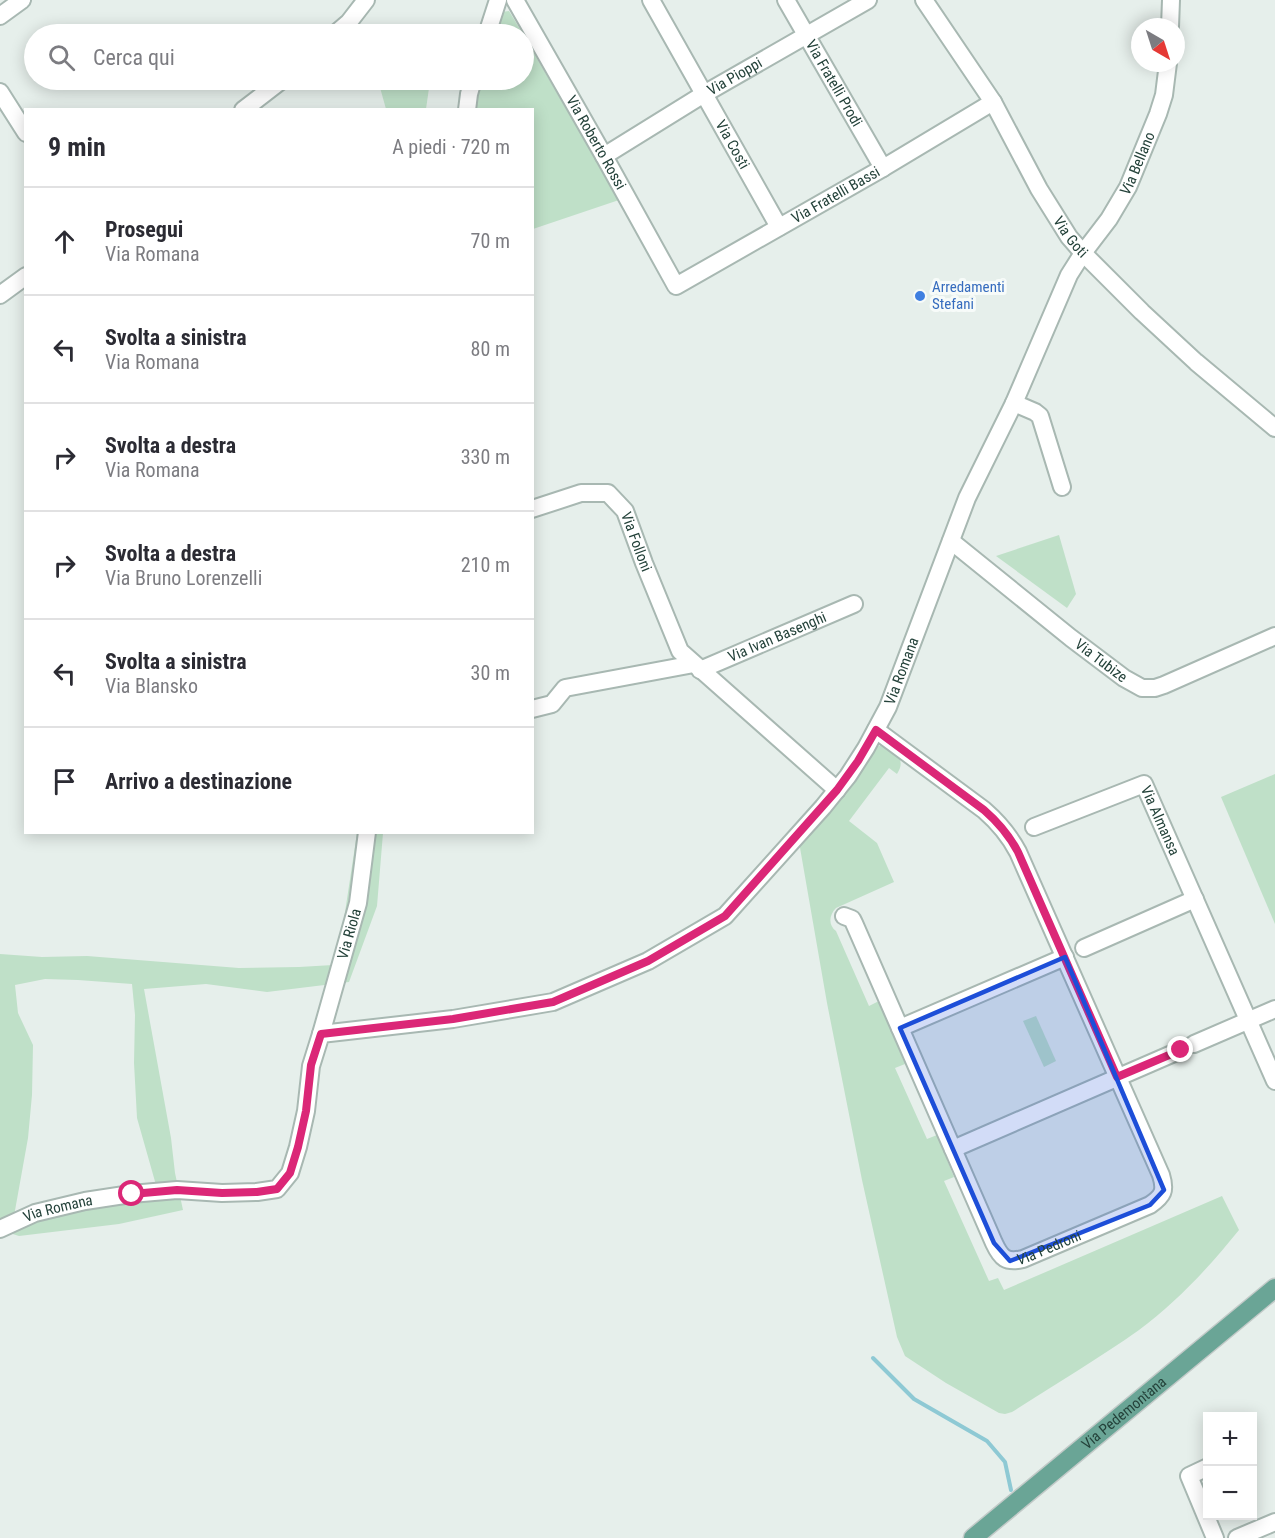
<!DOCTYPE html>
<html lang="it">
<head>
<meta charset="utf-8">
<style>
	body { margin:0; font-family:"Roboto Condensed",sans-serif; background:#f7f7f7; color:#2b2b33 }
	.controls { position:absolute; right:18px; bottom:18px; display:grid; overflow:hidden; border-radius:0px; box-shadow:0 3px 15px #0003 }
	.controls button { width:54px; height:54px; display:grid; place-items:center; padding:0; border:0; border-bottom:2px solid #e1e1e2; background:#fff; color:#2b2b33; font:30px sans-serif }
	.compass { position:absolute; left:1131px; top:18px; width:54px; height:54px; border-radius:50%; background:#fff; box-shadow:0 3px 15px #0003; rotate:141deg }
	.stop { position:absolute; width:18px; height:18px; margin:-14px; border:4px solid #db2777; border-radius:50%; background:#fff }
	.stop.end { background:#db2777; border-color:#fff; box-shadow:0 2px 6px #0008 }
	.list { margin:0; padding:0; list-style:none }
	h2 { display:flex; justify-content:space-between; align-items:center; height:78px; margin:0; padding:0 24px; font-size:26px }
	h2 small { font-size:20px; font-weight:400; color:#7c7c81 }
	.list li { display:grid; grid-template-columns:39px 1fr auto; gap:18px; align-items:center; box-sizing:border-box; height:108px; padding:0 24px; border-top:2px solid #e1e1e2 }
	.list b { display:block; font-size:22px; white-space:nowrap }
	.list p { margin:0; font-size:20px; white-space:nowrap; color:#7c7c81 }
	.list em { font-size:20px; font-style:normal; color:#7c7c81 }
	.icon { flex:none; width:33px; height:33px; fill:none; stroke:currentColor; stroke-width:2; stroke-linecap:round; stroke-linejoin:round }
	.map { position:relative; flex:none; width:1275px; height:1538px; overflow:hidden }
	.search { position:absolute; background:#fff; box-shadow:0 3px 15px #0003; left:24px; top:24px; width:510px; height:66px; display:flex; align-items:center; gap:15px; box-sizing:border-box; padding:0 21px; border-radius:33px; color:#7c7c81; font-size:22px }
	.panel { position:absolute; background:#fff; box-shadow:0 3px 15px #0003; left:24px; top:108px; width:510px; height:726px; border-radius:0px }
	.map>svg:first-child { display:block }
	.green { fill:#bfe0c8; fill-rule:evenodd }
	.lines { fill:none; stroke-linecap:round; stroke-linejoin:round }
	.stream { stroke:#8ec9d4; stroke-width:4 }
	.minor-casing { stroke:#a8b8b2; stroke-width:20 }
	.major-casing { stroke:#c2cac8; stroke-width:21 }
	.minor { stroke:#fff; stroke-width:16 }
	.major { stroke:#6aa596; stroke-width:18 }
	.route { stroke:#db2777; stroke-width:8 }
	.marked { fill:#1d4ed8; fill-opacity:0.2; stroke:#1d4ed8; stroke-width:4.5; stroke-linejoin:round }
	.shop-dot { fill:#3f7fe0; stroke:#f7fbf9; stroke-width:2 }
	.labels { text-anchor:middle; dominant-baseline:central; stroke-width:6; stroke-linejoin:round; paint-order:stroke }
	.street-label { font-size:15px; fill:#24423a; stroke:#f7fbf9 }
	.shop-label { font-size:15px; fill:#366cbe; stroke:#f7fbf9; text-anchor:start }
</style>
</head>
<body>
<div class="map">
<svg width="1275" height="1538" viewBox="0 0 1275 1538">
	<rect width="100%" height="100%" fill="#e6efeb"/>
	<g class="green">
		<polygon points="509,11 523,34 487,34 494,13"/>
		<polygon points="524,36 619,200 533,229 532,110 467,110 473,80 524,80"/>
		<polygon points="375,80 404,80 429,88 426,109 386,109 379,84"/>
		<polygon points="1059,535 1076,594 1067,608 996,556"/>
		<path d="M881,745C895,750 907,759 897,774L889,768L849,821L877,843L894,882L836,908C829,915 828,925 836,931L869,1006L879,1001L905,1064L895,1068L927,1139L937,1135L954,1177L944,1181L989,1281L998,1278L1004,1290L1222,1196L1239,1230C1210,1266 1177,1302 1139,1330C1098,1359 1054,1385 1012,1412L1005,1414L999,1413L946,1383L905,1356L897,1337L862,1180L827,1003L799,842L874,748Z"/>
		<polygon points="1275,774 1275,924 1221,797"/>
		<path d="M357,833H383L377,906L349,982L267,992L206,984L144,989L171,1138L175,1173L183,1210L119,1224L19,1236L0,1230V954L42,957L87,956L239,968L299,967L333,965L342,932ZM45,979L78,980L132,984L135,1015L134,1063L137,1118L156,1185L14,1216L28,1138L32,1095L33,1045L18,1013L15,985Z"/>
		<polygon points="1036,1016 1056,1061 1044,1067 1023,1021"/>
	</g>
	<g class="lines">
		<polyline class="stream" points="873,1358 914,1399 987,1441 1005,1462 1011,1490"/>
		<defs>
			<g id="minor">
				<path id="s1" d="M515,0L604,156L676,286L883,168L993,102"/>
				<path id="s2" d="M651,0L779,227"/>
				<path id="s3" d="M786,0L883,168"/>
				<path id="s4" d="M924,0L993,102L1039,189L1069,237L1083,253L1142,312L1196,362L1275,428"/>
				<polyline points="0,16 22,0"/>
				<polyline points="1170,27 1171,0"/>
				<polyline points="335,34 349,22 366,0"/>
				<polyline points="487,34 498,0"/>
				<polyline points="0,92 26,133"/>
				<polyline points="243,110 282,80"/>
				<polyline points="467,110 469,94 473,80"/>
				<path id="s5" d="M604,156L704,94L868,0"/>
				<polyline points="0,295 26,276"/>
				<polyline points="1014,403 1035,412 1040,416 1062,487"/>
				<path id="s6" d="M532,509L581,493H608L625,511L644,563L680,651L837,790"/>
				<path id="s7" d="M951,541L1071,638L1124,678L1142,688H1155L1164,685L1275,636"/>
				<path id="s8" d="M700,670L854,604"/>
				<polyline points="532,709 552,704 565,688 694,664"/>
				<path id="s9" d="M1034,827L1144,784L1275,1081"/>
				<path id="s10" d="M844,916L852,919L854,923L994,1243C1001,1258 1006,1263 1023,1259L1150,1205C1163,1196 1166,1191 1161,1175L1018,852C1009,835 999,823 984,810L876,730"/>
				<polyline points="1084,948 1195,899"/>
				<polyline points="900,1028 1065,957"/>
				<path id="s11" d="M321,1034L358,903L367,832"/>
				<polyline points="1194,1044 1275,1009"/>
				<polyline points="953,1149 1181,1050"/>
				<path id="s12" d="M0,1229L35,1213L85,1201L131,1194L177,1190L222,1193L257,1192L277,1189L290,1173L298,1147L306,1111L311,1066L321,1034L453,1019L553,1002L648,961L725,916L823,807L848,776L866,748L888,707L967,498L1014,403L1069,275L1083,253L1109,219L1128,187L1158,114L1164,95L1168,63"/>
				<polyline points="1208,1467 1189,1476 1215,1538"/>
				<polyline points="1237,1538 1275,1522"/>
			</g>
			<g id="major">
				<path id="s13" d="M973,1538L1275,1288"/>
			</g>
		</defs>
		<use href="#minor" class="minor-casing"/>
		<use href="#major" class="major-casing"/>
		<use href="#minor" class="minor"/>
		<use href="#major" class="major"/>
	</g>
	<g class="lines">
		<path class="route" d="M132,1194L177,1190L222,1193L257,1192L277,1189L290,1173L298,1147L306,1111L311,1065L321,1034L453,1019L553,1002L648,961L725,916L837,790L858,761L876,730L984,810C999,823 1009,835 1018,852L1117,1077L1181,1050"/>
	</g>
	<path class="marked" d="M1065,957L1164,1190L1150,1205L1010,1261L994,1243L900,1028Z"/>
	<circle class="shop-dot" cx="920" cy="296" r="6"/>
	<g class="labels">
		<g class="street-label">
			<text stroke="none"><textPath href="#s5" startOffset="153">Via Pioppi</textPath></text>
			<text stroke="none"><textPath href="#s3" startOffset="96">Via Fratelli Prodi</textPath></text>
			<text stroke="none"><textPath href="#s1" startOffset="164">Via Roberto Rossi</textPath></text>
			<text stroke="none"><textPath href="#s2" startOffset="166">Via Costi</textPath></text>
			<text stroke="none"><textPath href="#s12" startOffset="1740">Via Bellano</textPath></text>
			<text stroke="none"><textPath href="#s1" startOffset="512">Via Fratelli Bassi</textPath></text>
			<text stroke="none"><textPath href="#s4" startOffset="279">Via Goti</textPath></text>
			<text stroke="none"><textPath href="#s6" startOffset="136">Via Folloni</textPath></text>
			<text stroke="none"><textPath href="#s8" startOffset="84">Via Ivan Basenghi</textPath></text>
			<text stroke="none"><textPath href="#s7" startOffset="192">Via Tubize</textPath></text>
			<text stroke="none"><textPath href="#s12" startOffset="1178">Via Romana</textPath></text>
			<text stroke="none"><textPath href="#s9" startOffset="158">Via Almansa</textPath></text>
			<text stroke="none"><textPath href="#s11" startOffset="104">Via Riola</textPath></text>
			<text stroke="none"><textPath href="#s12" startOffset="62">Via Romana</textPath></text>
			<text stroke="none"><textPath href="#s10" startOffset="428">Via Pedroni</textPath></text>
			<text stroke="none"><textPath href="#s13" startOffset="196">Via Pedemontana</textPath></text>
		</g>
		<g class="shop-label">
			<text x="932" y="287">Arredamenti<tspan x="932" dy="17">Stefani</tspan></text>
		</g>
	</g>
</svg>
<div class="controls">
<button>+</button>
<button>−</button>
</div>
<svg class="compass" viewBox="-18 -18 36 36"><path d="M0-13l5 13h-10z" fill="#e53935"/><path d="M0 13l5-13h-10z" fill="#7c7c81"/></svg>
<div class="stop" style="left:132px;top:1194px"></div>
<div class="stop end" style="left:1181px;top:1050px"></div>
<div class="search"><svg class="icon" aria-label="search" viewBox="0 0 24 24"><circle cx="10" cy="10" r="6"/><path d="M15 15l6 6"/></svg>Cerca qui</div>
<section class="panel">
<h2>9 min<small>A piedi · 720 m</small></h2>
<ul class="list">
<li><svg class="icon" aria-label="ahead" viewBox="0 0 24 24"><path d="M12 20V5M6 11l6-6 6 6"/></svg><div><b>Prosegui</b><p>Via Romana</p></div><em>70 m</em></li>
<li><svg class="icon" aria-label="left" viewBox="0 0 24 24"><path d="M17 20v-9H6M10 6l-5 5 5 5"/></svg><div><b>Svolta a sinistra</b><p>Via Romana</p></div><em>80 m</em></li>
<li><svg class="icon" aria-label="right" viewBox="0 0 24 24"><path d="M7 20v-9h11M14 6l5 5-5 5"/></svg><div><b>Svolta a destra</b><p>Via Romana</p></div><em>330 m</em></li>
<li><svg class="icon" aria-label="right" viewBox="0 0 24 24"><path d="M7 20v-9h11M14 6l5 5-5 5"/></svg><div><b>Svolta a destra</b><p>Via Bruno Lorenzelli</p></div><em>210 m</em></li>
<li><svg class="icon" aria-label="left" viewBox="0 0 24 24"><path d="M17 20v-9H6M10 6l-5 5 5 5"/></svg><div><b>Svolta a sinistra</b><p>Via Blansko</p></div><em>30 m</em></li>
<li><svg class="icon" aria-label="arrive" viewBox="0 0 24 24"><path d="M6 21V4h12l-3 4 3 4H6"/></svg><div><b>Arrivo a destinazione</b></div></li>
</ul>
</section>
</div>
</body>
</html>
